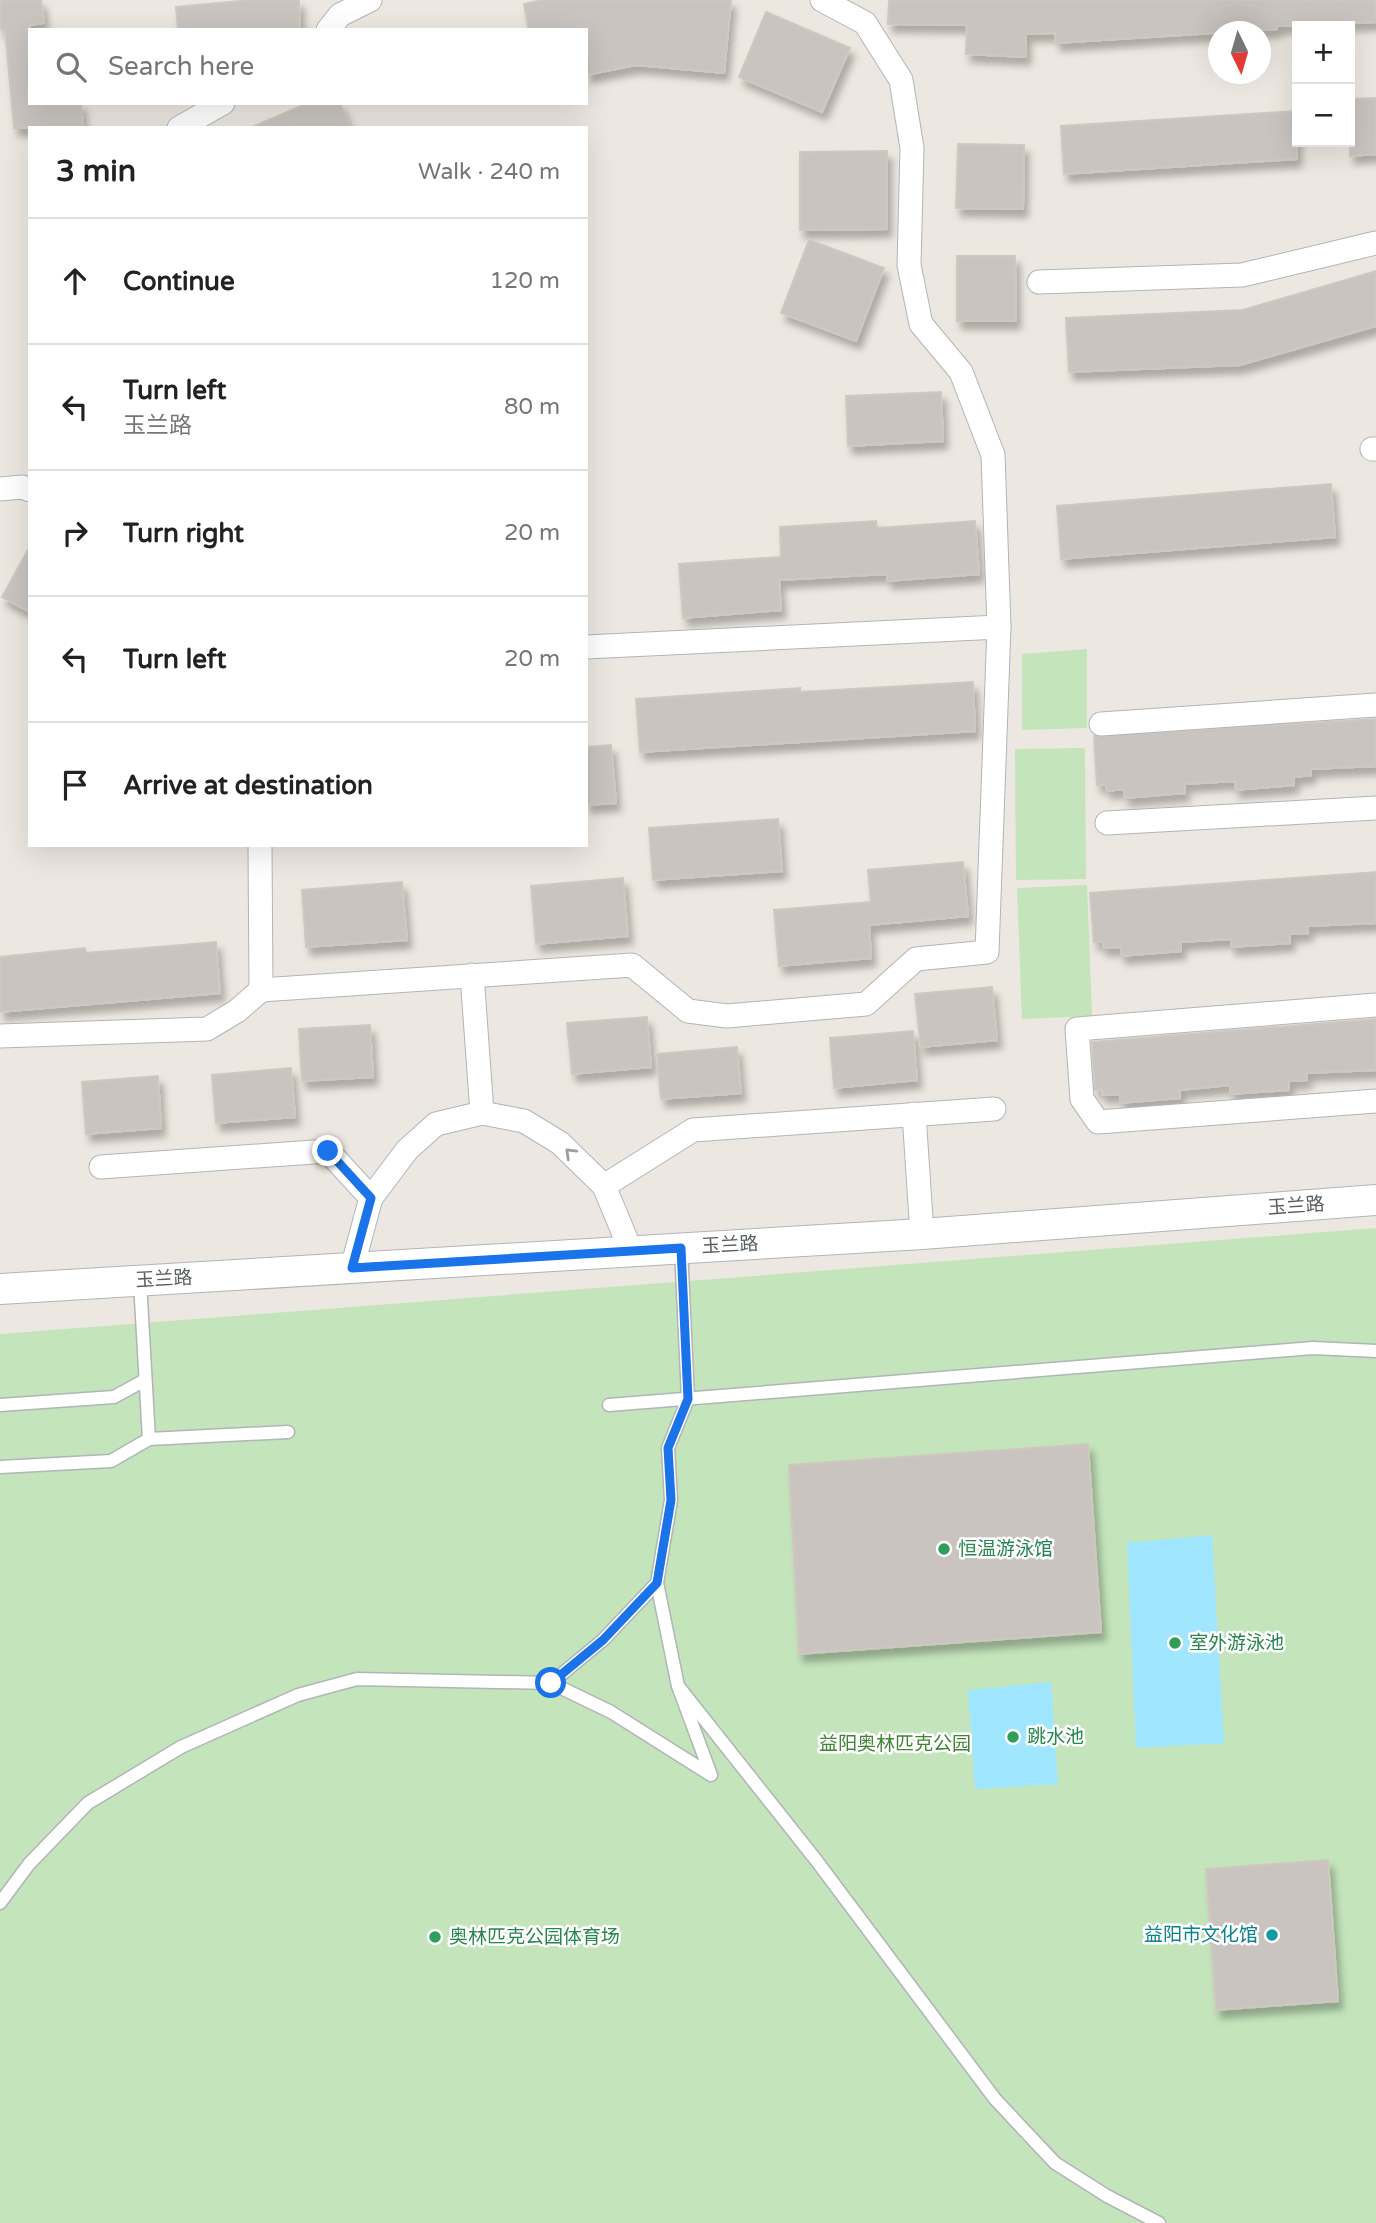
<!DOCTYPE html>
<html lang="en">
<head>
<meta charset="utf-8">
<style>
	body { margin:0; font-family:"Varela Round","Noto Sans SC",sans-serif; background:#f2f2f2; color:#222 }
	.controls { position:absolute; right:21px; top:21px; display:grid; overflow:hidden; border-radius:0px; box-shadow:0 7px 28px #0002 }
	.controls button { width:63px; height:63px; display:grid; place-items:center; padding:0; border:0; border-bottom:2px solid #e0e0e0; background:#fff; color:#222; font:35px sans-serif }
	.compass { position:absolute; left:1208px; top:21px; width:63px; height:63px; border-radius:50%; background:#fff; box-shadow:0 7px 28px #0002; rotate:175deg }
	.stop { position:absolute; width:21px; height:21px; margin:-16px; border:5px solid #1a73e8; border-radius:50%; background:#fff }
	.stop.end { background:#1a73e8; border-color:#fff; box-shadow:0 2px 7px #0008 }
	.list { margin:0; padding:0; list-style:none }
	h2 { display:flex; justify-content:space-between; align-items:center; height:91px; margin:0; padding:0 28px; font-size:30px }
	h2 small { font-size:23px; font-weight:400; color:#767676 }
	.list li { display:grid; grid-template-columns:46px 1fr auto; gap:21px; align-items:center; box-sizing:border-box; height:126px; padding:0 28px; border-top:2px solid #e0e0e0 }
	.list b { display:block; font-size:26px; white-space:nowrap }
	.list p { margin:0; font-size:23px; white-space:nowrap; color:#767676 }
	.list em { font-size:23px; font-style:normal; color:#767676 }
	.icon { flex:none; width:38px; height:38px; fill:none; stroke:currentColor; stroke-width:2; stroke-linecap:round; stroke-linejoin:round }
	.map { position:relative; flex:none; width:1376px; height:2223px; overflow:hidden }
	.search { position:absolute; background:#fff; box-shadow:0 7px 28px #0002; left:28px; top:28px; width:560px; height:77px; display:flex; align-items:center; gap:18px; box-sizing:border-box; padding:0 24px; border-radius:0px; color:#767676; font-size:26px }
	.panel { position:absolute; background:#fff; box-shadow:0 7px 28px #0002; left:28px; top:126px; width:560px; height:721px; border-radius:0px }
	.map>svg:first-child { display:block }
	.green { fill:#c4e4bc }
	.water { fill:#9fe6fe }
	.building { fill:#c9c4c0; stroke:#d0c8bf; stroke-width:2; filter:url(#shadow) }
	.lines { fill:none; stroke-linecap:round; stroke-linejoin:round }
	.service-casing { stroke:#b1b5b8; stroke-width:15 }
	.minor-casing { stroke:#b1b5b8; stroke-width:25 }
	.tertiary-casing { stroke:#b1b5b8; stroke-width:32 }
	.service { stroke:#fff; stroke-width:12 }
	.minor { stroke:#fff; stroke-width:23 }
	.tertiary { stroke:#fff; stroke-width:30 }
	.oneway { stroke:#9b9ea0 }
	.route { stroke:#1a73e8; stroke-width:9 }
	.leisure-dot { fill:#2e9e5b; stroke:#fff; stroke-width:2.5 }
	.culture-dot { fill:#0f9aa8; stroke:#fff; stroke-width:2.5 }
	.labels { text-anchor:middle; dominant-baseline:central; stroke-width:5; stroke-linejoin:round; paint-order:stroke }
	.street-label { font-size:19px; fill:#595e61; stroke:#fff }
	.leisure-label { font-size:19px; fill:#27864d; stroke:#fff; text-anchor:start }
	.park-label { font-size:19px; fill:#408436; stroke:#fff }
	.culture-label { font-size:19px; fill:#0d838f; stroke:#fff; text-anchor:end }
</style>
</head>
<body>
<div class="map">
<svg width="1376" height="2223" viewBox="0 0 1376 2223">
	<defs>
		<filter id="shadow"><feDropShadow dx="4.5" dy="8" stdDeviation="3.5" flood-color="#0004"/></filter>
	</defs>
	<rect width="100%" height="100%" fill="#ece7e0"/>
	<g class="green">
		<polygon points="1087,649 1087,728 1022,730 1022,654"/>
		<polygon points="1085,748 1086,879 1016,880 1015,749"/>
		<polygon points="1087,885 1092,1016 1022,1019 1017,888"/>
		<polygon points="1376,1228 1376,2223 0,2223 0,1334"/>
	</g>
	<g class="water">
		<polygon points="1212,1535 1224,1743 1136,1748 1127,1543"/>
		<polygon points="1051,1682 1058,1784 975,1789 968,1690"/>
	</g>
	<g class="building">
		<polygon points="0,0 41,0 44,23 30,25 30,103 81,103 83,128 14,128 5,29 0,29"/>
		<polygon points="299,0 300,30 178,30 176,7 251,0"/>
		<polygon points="543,0 731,0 724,73 636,65 586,75 586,30 529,30 524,4"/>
		<polygon points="889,0 1376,0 1376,22 1277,26 1277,29 1056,43 1055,33 1026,34 1026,57 966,54 967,25 888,24"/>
		<polygon points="766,12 850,48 822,112 739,77"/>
		<polygon points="1376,98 1376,154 1350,156 1350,99"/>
		<polygon points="308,103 340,103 350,128 250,128"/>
		<polygon points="1297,111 1297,159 1064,174 1061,126"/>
		<polygon points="958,144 1024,145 1023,209 956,208"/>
		<polygon points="887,151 887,229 800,230 800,152"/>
		<polygon points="809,240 884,268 856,341 781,313"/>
		<polygon points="957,256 1015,256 1016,321 957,321"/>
		<polygon points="1376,271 1376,326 1240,365 1069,372 1066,318 1243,310"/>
		<polygon points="941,392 943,441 848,446 846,396"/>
		<polygon points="1331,484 1335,537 1061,559 1057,506"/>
		<polygon points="876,521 877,528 975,521 979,574 888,581 887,574 779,580 781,610 683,618 679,564 781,557 780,527"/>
		<polygon points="30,546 30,612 2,597"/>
		<polygon points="973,682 975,731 640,752 636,699 800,688 800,692"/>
		<polygon points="1376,719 1376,766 1311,769 1311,775 1294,777 1294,785 1235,790 1235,781 1184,784 1185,793 1125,798 1124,789 1107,791 1106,784 1097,785 1094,736"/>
		<polygon points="611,745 616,803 586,805 586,747"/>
		<polygon points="778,819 782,871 653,880 649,828"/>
		<polygon points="963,862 968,916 869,925 871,958 779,966 774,910 871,902 868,870"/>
		<polygon points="1376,872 1376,923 1307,926 1308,933 1290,934 1290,943 1231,947 1231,939 1181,942 1181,951 1121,956 1121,947 1103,948 1103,942 1094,942 1090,893"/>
		<polygon points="623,878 628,936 536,944 531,886"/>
		<polygon points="402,882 407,940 306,947 302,890"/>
		<polygon points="216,942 220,993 0,1012 0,957 85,948 86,953"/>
		<polygon points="992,987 997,1040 921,1047 915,994"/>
		<polygon points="647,1017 651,1067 572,1074 567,1023"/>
		<polygon points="1376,1019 1376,1070 1306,1073 1307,1080 1289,1081 1289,1090 1230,1094 1230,1085 1180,1090 1180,1098 1120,1103 1120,1094 1102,1095 1102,1089 1095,1090 1092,1042"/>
		<polygon points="370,1025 373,1077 302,1081 299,1029"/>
		<polygon points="913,1031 917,1080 834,1088 830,1038"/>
		<polygon points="737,1047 741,1093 661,1099 657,1054"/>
		<polygon points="291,1068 295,1117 216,1123 212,1075"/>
		<polygon points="158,1076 161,1128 86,1134 82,1082"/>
		<polygon points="1088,1444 1101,1632 799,1654 789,1465"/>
		<polygon points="1328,1860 1338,2001 1216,2010 1206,1869"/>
	</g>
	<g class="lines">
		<defs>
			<g id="service">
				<polyline points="140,1282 149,1439"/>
				<polyline points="0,1405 114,1397 145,1380"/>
				<polyline points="609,1405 1313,1348 1376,1351"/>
				<polyline points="0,1467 111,1461 149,1439 288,1432"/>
				<polyline points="551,1683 611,1712 711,1775 678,1686 657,1583"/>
				<polyline points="678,1686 816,1860 995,2099 1055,2163 1107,2196 1159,2223"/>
				<polyline points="0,1903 29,1864 88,1803 181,1747 298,1695 357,1679 551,1683 603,1640 657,1583 671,1500 668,1448 688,1399 681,1248"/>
			</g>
			<g id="minor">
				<polyline points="822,0 865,23 901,80 912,148 909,265 921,324 961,372 993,455 999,627"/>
				<polyline points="328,30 340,15 370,0"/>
				<polyline points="179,128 223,103"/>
				<polyline points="1039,282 1242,275 1376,243"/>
				<polyline points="1372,449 1376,449"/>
				<polyline points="0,489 22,487 30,490"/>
				<polyline points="1101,724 1376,705"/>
				<polyline points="1107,823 1376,808"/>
				<polyline points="260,845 261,990 632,965 688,1011 727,1016 866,1004 916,959 987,952 999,627 586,647"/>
				<polyline points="472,975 482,1113"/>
				<polyline points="1376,1005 1077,1029 1082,1099 1098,1122 1376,1101"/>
				<polyline points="0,1036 207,1029 237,1011 261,990"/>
				<polyline points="914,1114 922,1234"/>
				<polyline points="101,1167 328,1151 371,1198"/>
				<polyline points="604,1186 693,1130 994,1109"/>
				<polyline points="352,1268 371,1198 407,1150 436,1124 482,1113 524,1121 560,1143 604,1186 631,1251"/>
			</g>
			<polyline id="tertiary" points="0,1289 922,1234 1376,1200"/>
		</defs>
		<use href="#service" class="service-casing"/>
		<use href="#minor" class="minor-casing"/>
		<use href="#tertiary" class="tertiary-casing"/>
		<use href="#service" class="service"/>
		<use href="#minor" class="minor"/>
		<use href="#tertiary" class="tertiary"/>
	</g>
	<defs><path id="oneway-chevron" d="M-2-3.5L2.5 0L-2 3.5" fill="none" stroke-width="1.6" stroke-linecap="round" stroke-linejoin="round" transform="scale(1.75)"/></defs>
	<use class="oneway" href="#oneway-chevron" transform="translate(570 1153) rotate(-136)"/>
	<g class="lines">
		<polyline class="route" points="328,1151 371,1198 352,1268 681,1248 688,1399 668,1448 671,1500 657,1583 603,1640 551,1683"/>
	</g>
	<g class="leisure-dot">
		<circle cx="944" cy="1549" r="7"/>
		<circle cx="1175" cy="1643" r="7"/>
		<circle cx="1013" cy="1737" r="7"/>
		<circle cx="435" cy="1937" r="7"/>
	</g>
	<circle class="culture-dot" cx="1272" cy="1935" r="7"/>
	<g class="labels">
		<g class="street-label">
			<text transform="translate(1296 1206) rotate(-4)">玉兰路</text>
			<text transform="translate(730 1245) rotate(-3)">玉兰路</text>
			<text transform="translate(164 1279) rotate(-3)">玉兰路</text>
		</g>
		<g class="leisure-label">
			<text x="958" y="1549">恒温游泳馆</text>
			<text x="1189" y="1643">室外游泳池</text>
			<text x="1027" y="1737">跳水池</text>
			<text x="449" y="1937">奥林匹克公园体育场</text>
		</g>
		<g class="park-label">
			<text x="895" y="1744">益阳奥林匹克公园</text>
		</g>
		<g class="culture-label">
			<text x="1258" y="1935">益阳市文化馆</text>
		</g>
	</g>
</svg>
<div class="controls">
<button>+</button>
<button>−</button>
</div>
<svg class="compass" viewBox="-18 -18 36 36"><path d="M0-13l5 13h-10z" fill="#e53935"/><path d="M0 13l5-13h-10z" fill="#767676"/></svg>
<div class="stop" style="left:551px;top:1683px"></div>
<div class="stop end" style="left:328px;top:1151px"></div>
<div class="search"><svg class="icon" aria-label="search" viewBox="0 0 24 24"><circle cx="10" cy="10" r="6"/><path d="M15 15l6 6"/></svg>Search here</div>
<section class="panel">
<h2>3 min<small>Walk · 240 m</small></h2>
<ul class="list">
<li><svg class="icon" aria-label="ahead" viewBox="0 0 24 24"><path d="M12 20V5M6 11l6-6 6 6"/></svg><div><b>Continue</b></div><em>120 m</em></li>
<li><svg class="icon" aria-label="left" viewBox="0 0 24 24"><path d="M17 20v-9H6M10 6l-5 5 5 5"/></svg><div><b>Turn left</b><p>玉兰路</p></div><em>80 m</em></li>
<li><svg class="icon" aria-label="right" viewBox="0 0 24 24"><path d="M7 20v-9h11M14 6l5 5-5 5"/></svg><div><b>Turn right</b></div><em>20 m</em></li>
<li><svg class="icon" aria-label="left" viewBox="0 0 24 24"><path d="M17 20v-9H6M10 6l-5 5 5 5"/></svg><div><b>Turn left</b></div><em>20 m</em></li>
<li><svg class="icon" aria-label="arrive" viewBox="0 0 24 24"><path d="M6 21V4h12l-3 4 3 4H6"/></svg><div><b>Arrive at destination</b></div></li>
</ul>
</section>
</div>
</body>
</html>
